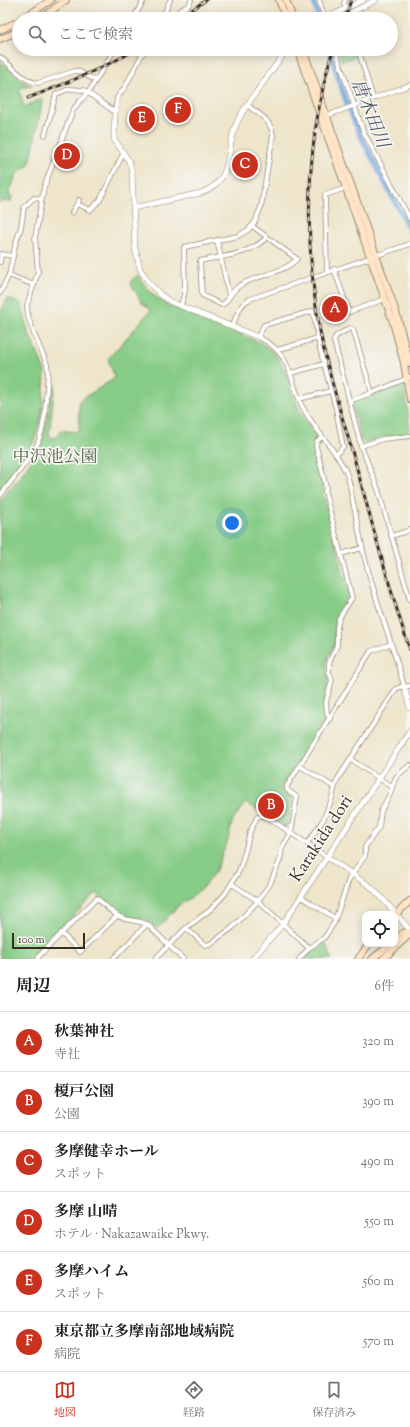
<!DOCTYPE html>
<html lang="ja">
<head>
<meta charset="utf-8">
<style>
	body { margin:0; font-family:"Sorts Mill Goudy","Noto Serif JP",serif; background:#f2f2f2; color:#202124 }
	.controls { position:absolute; right:12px; bottom:12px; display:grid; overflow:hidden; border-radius:8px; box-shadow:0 2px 10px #0003 }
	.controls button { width:36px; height:36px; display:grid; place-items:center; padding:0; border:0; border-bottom:1px solid #e0e0e0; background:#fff; color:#202124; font:20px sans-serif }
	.scale { position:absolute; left:12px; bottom:10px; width:73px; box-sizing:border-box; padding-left:4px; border:2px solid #3b2a1e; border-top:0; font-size:11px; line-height:14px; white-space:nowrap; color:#3b2a1e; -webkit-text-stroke:3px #f6f6f2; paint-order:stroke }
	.you { position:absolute; left:232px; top:523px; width:14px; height:14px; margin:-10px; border:3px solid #fff; border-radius:50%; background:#1a73e8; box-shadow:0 0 0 6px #1a73e833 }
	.badge { display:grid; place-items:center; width:26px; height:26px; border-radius:50%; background:#c8321e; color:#fff; font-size:13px; font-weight:700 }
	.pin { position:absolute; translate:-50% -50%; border:2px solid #fff; box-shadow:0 1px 4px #0006 }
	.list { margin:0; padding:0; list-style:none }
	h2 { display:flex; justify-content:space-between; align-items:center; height:52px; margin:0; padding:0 16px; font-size:17px }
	h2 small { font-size:13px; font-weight:400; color:#757577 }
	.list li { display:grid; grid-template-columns:26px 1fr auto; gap:12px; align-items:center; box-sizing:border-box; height:60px; padding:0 16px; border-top:1px solid #e0e0e0 }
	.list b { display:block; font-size:15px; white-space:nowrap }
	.list p { margin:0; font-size:13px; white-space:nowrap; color:#757577 }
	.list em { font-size:13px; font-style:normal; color:#757577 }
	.icon { flex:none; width:22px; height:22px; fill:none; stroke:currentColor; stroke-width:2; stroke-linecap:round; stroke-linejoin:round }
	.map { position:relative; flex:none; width:410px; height:959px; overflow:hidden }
	.search { position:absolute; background:#fff; box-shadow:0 2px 10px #0003; left:12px; right:12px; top:12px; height:44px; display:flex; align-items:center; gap:10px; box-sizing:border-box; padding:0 14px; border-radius:22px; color:#757577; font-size:15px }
	.sheet { height:412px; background:#fff }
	nav { display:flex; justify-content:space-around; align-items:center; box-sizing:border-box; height:56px; border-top:1px solid #e0e0e0; background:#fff; font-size:11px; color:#757577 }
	nav a { display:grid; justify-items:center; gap:2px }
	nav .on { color:#c8321e }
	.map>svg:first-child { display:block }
	.green { fill:#87cc86; stroke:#617b52 }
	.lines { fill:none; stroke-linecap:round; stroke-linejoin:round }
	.canal { stroke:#78aae4; stroke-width:5 }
	.minor-casing { stroke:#948874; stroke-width:5.5 }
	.tertiary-casing { stroke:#948874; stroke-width:6 }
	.secondary-casing { stroke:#948874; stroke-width:8 }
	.minor { stroke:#fff; stroke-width:4 }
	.tertiary { stroke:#fff; stroke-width:5 }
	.secondary { stroke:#ffe4c6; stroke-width:6 }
	.rail-casing { stroke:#3b2a1e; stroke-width:3 }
	.rail { stroke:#f6f6f2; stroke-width:1.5; stroke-dasharray:4.5; stroke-linecap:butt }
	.labels { text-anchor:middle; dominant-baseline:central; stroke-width:3.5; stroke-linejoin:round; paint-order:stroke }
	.park-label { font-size:17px; fill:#525b3d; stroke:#f6f6f2 }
	.street-label { font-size:17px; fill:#3b2a1e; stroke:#f6f6f2 }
	.water-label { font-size:18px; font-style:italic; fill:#505763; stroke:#f6f6f2 }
</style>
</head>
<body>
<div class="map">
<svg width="410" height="959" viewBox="0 0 410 959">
	<rect width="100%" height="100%" fill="#f6f6f2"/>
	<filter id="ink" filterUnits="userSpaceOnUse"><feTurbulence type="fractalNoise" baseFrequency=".025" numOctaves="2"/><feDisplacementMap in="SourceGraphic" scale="8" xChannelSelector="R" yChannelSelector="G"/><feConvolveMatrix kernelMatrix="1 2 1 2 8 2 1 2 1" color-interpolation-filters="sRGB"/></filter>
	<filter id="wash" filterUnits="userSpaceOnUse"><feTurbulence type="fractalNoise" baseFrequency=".012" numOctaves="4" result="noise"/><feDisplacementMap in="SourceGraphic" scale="16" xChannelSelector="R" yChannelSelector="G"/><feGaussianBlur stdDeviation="0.9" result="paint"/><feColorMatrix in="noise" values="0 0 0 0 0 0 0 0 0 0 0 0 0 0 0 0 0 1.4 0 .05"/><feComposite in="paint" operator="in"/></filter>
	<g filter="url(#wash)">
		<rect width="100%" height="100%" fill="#eee5cb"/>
		<g class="green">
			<polygon points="338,49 356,49 357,56 342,61"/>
			<polygon points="0,61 21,80 33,86 19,88 24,107 43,98 31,159 29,165 17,173 9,194 12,196 11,202 1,201 0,204"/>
			<path d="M138,275C145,289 156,298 169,306L257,341C286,356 285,376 296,402C301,415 310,426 317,437L314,441V446L324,487L323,493L350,598L341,610L337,618L335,625V642L326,663L327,672L329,680L324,702L325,720L280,789L291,797L292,800L288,825L285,826L261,810H258L245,803L232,822L228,840L216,870L204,886L190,898L179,905L157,929L149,922L144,919L127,916L119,913L96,893L37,953L35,959H0V501C17,480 38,457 45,430C48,415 50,399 52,383L55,385L49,436L55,438L61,430C69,432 72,431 79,432V401L115,378L108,359L151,310L142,303L130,282Z"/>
			<polygon points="8,298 22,304 28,332 40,359 45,373 42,413 34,442 24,458 0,489 0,313"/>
			<polygon points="400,383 404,386 410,429 407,434 382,437 365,443 361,441 352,404 354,401 374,395"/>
			<polygon points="324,941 332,959 303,959 312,949"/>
		</g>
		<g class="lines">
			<g class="canal">
				<polyline points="313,0 319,19"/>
				<polyline points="329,49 344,96 359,133 410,231"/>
			</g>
		</g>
	</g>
	<g filter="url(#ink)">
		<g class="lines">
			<defs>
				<g id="minor">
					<polyline points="319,0 325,19"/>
					<polyline points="345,0 344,3 346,9"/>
					<polyline points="352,12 354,19"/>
					<polyline points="133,19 144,0"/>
					<polyline points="162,19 170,0"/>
					<polyline points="166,19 189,5 191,0"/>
					<polyline points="335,49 363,131 410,219"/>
					<polyline points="358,49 373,98"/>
					<path d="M0,57C11,65 24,82 38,83L75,71H78L95,80"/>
					<polyline points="326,116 410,85"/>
					<polyline points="45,135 56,94 69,89 84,90 115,112 117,98 125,87 145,49"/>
					<polyline points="77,204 90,210 100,200 123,154"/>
					<polyline points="72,213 79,200"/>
					<path d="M252,226L297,259C281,275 257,274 239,286C231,291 229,301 222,305L202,295L200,261C223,256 250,255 267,237"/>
					<polyline points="217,240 229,295"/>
					<polyline points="0,262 1,254 13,256"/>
					<polyline points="334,269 349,312 385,299"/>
					<polyline points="327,272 325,195 346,188"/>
					<polyline points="9,275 34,285"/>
					<polyline points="0,293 9,275 15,246 21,227 24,207 34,198 41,199"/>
					<path d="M181,305L185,291L184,247L238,236L248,230L255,222L261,207L273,135C271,120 259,114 247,105"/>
					<path d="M232,326C237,317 239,304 250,299L410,244"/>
					<polyline points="277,350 318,338"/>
					<polyline points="291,373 324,364"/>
					<polyline points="372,393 353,329 350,328 336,336 334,341 361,446 378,489 410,600"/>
					<polyline points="299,399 331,391"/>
					<polyline points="349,401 372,393 410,377"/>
					<polyline points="322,437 317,441 316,446 326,487 325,492 352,598 339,618 337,628 337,645 329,663 329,672 332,680 326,702 327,713 330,719"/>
					<polyline points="361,446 383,439 410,436"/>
					<path d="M336,455L343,447L336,409L319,345L313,311L264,325L258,337C292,353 289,378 302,406C314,430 335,448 346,472C350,482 351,492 353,502C357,520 360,538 364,555C375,600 392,642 404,686"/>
					<polyline points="0,496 27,461 38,443 42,430 45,413 48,372 47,364 34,334 28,316 27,305 38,272 35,238 44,187 73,110 79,102 88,93 115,49"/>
					<polyline points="391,536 405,532 410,529"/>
					<polyline points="341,554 362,548"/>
					<polyline points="350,759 392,787"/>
					<polyline points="300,766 334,787"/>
					<polyline points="307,844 323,820 331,801 337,780 396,689 400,687 410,686"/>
					<polyline points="232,884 258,901 309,948"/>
					<polyline points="301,897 335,918"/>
					<polyline points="186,928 205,945 210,944 232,928 258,901 270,884 280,860 282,848 291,833 297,797 287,790 287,786 371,651 391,644"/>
					<polyline points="61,933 80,952 117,916"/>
					<path d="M38,959L39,956L97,898C105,905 114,916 125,919C133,921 140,921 147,924L183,959"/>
					<polyline points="113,959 147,924"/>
					<polyline points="155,959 186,928 210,910 225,894 239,871 245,852 250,832 257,817 262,816 267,817 327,857"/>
					<polyline points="299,959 309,948 324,938 334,923 349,879 365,856 365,847 379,827 381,811 390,794 395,779 397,776 410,765"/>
				</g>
				<g id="tertiary">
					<polyline points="325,19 363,0"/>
					<polyline points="338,19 376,0"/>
					<polyline points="115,112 114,139 129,161 132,172 135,248 140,269 149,283 161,295 171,302 258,337"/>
					<path d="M133,208L201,193C231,182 226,159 233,134C235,125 239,118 243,111L287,49"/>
					<polyline points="404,686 410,708"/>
					<polyline points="327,857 370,886 382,898 410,930"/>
					<polyline points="252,959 283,924 410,731"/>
				</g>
				<g id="secondary">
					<polyline points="279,0 286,19"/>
					<polyline points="286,0 293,19"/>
					<polyline points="22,19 51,0"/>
					<polyline points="40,19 66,0"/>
					<polyline points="0,30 19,21"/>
					<polyline points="0,39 19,31"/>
					<polyline points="297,49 393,322 404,363 410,399"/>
					<polyline points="303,49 396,312 410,364"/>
					<polyline points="395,915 410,901"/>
					<polyline points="395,941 403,933 410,932"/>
					<polyline points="358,959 369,944"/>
					<polyline points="372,959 391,944"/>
					<polyline points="383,959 410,934"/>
				</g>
			</defs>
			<use href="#minor" class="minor-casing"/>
			<use href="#tertiary" class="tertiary-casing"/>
			<use href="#secondary" class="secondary-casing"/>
			<use href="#minor" class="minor"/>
			<use href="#tertiary" class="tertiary"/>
			<use href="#secondary" class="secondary"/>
			<defs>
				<g id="rail">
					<polyline points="179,19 206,0"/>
					<polyline points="345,19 351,0"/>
					<path d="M333,49C306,141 303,237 320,331C328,376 344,421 356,465C373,527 389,589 410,650"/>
					<path d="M28,98C65,84 102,69 137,49"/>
				</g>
			</defs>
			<use href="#rail" class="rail-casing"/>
			<use href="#rail" class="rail"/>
		</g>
	</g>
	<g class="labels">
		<g class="park-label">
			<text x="55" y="458">中沢池公園</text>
		</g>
		<g class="street-label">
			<text transform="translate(322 839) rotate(-57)">Karakida dori</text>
		</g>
		<g class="water-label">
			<text transform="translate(369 114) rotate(68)">唐木田川</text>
		</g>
	</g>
</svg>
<div class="controls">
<button><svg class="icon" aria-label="locate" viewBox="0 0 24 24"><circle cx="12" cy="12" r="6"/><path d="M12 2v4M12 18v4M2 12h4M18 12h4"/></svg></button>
</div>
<div class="scale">100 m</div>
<div class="you"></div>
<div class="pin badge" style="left:335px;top:309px">A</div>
<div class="pin badge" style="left:271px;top:806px">B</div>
<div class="pin badge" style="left:245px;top:165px">C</div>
<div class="pin badge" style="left:67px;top:156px">D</div>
<div class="pin badge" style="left:142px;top:119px">E</div>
<div class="pin badge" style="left:178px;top:110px">F</div>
<div class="search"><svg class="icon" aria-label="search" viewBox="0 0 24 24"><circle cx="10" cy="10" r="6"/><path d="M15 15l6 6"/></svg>ここで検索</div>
</div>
<section class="sheet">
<h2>周辺<small>6件</small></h2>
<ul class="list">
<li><span class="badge">A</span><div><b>秋葉神社</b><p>寺社</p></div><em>320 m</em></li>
<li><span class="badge">B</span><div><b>榎戸公園</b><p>公園</p></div><em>390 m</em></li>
<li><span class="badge">C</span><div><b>多摩健幸ホール</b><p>スポット</p></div><em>490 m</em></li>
<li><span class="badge">D</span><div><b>多摩 山晴</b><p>ホテル · Nakazawaike Pkwy.</p></div><em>550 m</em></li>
<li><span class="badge">E</span><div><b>多摩ハイム</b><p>スポット</p></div><em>560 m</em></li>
<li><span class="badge">F</span><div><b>東京都立多摩南部地域病院</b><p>病院</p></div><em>570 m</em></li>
</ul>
</section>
<nav>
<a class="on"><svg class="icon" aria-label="map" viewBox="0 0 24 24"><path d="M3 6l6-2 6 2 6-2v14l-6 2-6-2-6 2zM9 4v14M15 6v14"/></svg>地図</a>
<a><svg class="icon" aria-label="directions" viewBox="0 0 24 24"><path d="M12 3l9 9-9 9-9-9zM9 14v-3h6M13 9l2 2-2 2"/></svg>経路</a>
<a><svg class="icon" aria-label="saved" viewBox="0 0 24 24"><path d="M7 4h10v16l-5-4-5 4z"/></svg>保存済み</a>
</nav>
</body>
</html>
